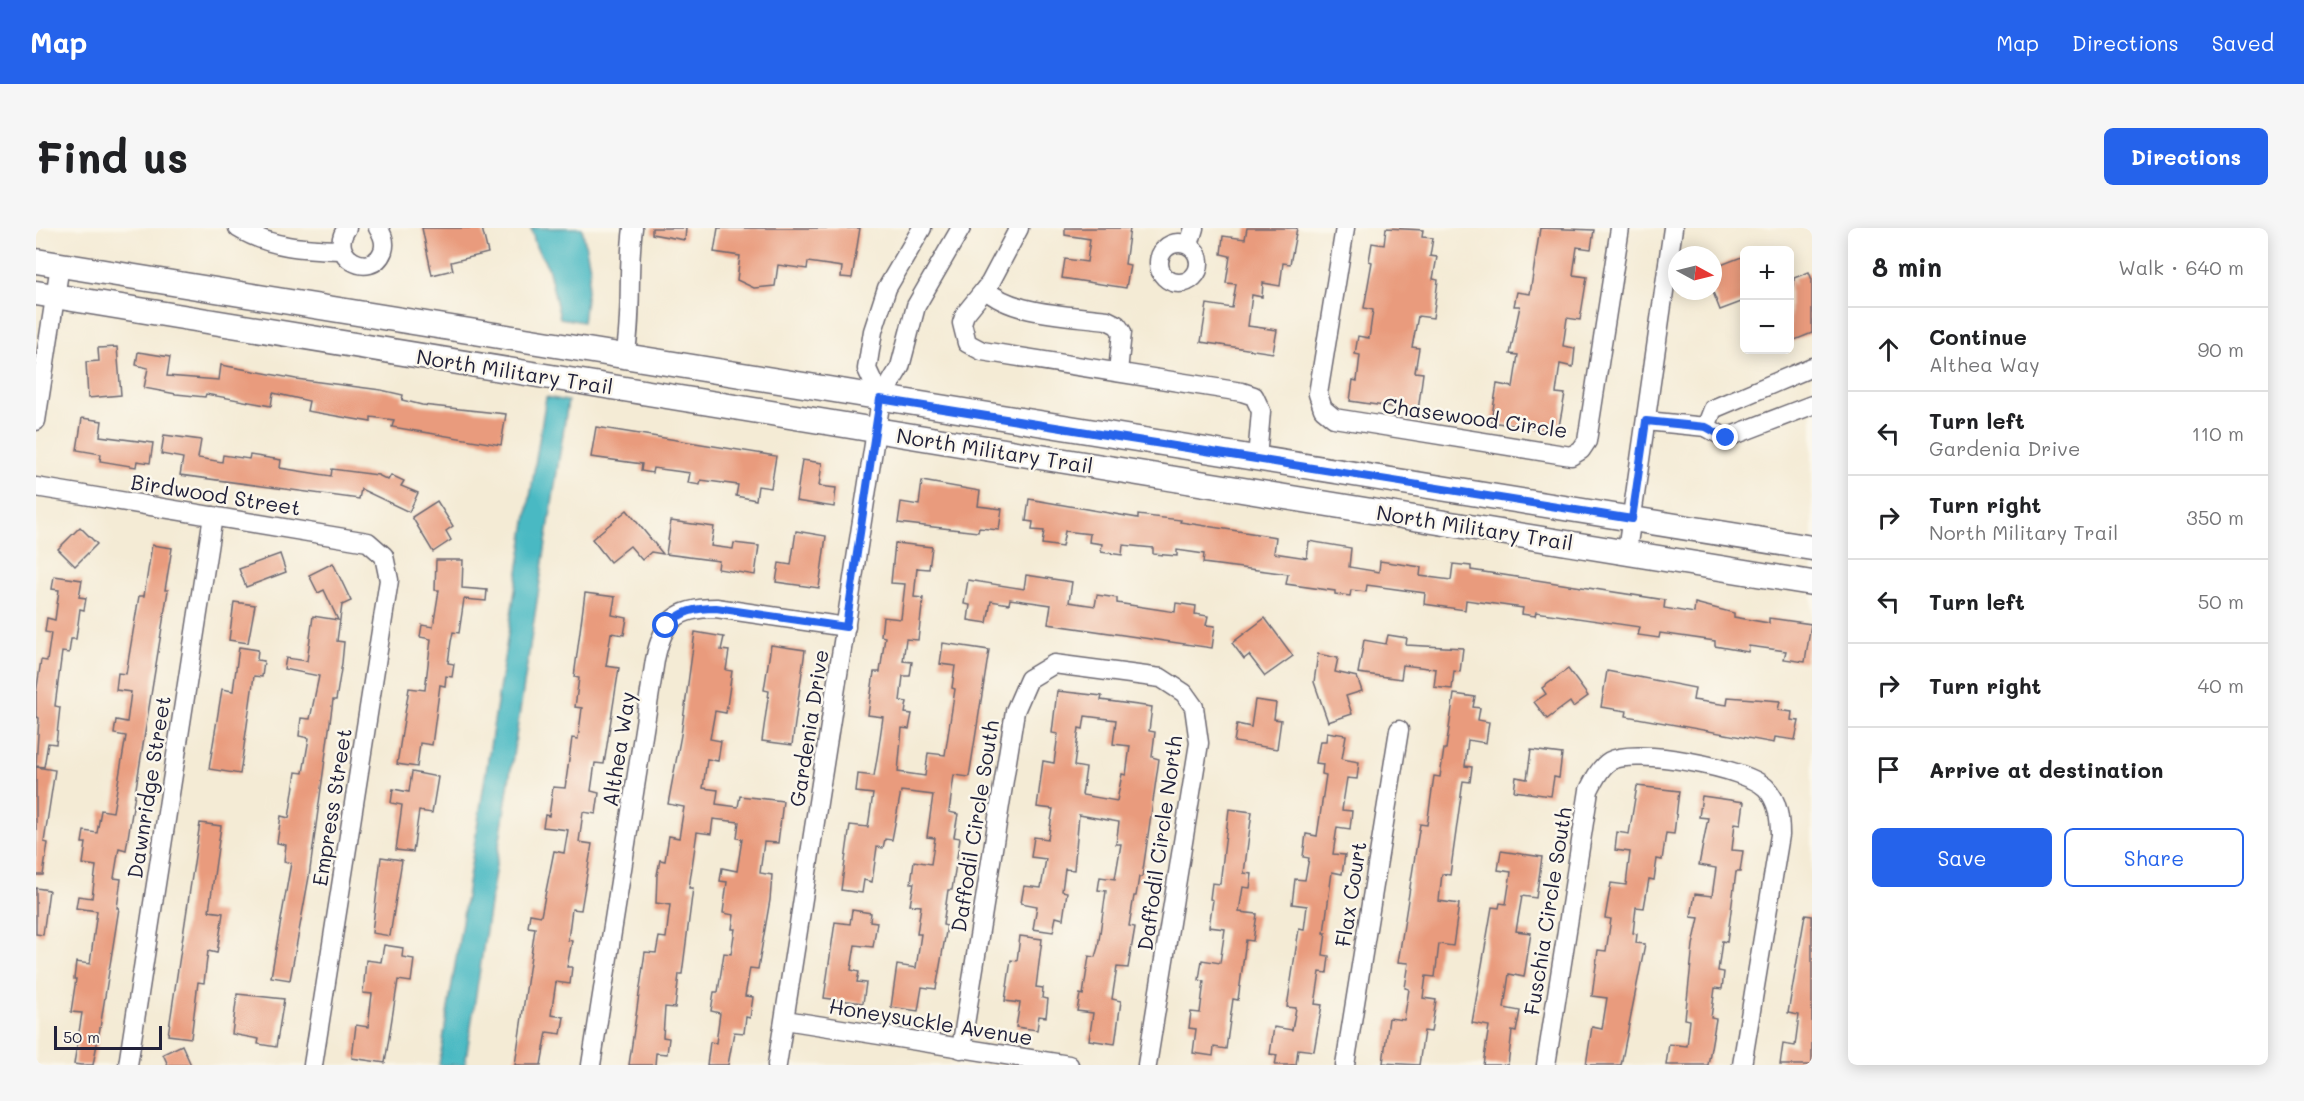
<!DOCTYPE html>
<html lang="en">
<head>
<meta charset="utf-8">
<style>
	body { margin:0; font-family:Mali,sans-serif; background:#f6f6f6; color:#202124 }
	.controls { position:absolute; right:18px; top:18px; display:grid; overflow:hidden; border-radius:9px; box-shadow:0 3px 15px #0003 }
	.controls button { width:54px; height:54px; display:grid; place-items:center; padding:0; border:0; border-bottom:2px solid #e0e0e0; background:#fff; color:#202124; font:30px sans-serif }
	.compass { position:absolute; left:1632px; top:18px; width:54px; height:54px; border-radius:50%; background:#fff; box-shadow:0 3px 15px #0003; rotate:97deg }
	.scale { position:absolute; left:18px; bottom:15px; width:108px; box-sizing:border-box; padding-left:6px; border:3px solid #22223b; border-top:0; font-size:16px; line-height:21px; white-space:nowrap; color:#22223b; -webkit-text-stroke:4px #fbf7ec; paint-order:stroke }
	.stop { position:absolute; width:18px; height:18px; margin:-14px; border:4px solid #2563eb; border-radius:50%; background:#fff }
	.stop.end { background:#2563eb; border-color:#fff; box-shadow:0 2px 6px #0008 }
	.list { margin:0; padding:0; list-style:none }
	h2 { display:flex; justify-content:space-between; align-items:center; height:78px; margin:0; padding:0 24px; font-size:26px }
	h2 small { font-size:20px; font-weight:400; color:#757577 }
	.list li { display:grid; grid-template-columns:39px 1fr auto; gap:18px; align-items:center; box-sizing:border-box; height:84px; padding:0 24px; border-top:2px solid #e0e0e0 }
	.list b { display:block; font-size:22px; white-space:nowrap }
	.list p { margin:0; font-size:20px; white-space:nowrap; color:#757577 }
	.list em { font-size:20px; font-style:normal; color:#757577 }
	.actions { display:flex; gap:12px; padding:18px 24px }
	.actions a { flex:1; padding:14px 0; border:2px solid #2563eb; border-radius:9px; text-align:center; font-size:21px; color:#2563eb }
	.actions .main { background:#2563eb; color:#fff }
	.icon { flex:none; width:33px; height:33px; fill:none; stroke:currentColor; stroke-width:2; stroke-linecap:round; stroke-linejoin:round }
	.map { position:relative; flex:none; width:1776px; height:837px; overflow:hidden; border-radius:9px }
	header { display:flex; align-items:center; gap:36px; box-sizing:border-box; height:84px; padding:0 30px; background:#2563eb; color:#fff }
	header strong { font-size:28px }
	nav { display:flex; gap:33px; margin-inline-start:auto; font-size:21px }
	.intro { display:flex; align-items:center; justify-content:space-between; box-sizing:border-box; height:144px; padding:0 36px }
	h1 { margin:0; font-size:42px }
	.button { padding:15px 27px; border-radius:9px; background:#2563eb; color:#fff; font-size:21px; font-weight:700 }
	main { display:flex; gap:36px; padding:0 36px }
	aside { flex:1; background:#fff; border-radius:9px; box-shadow:0 3px 15px #0003 }
	.map>svg:first-child { display:block }
	.water { fill:#4ab9c3; stroke:#366e7f; stroke-width:1.5 }
	.building { fill:#e99b7d; fill-rule:evenodd }
	.lines { fill:none; stroke-linecap:round; stroke-linejoin:round }
	.minor-casing { stroke:#6c6871; stroke-width:21 }
	.major-casing { stroke:#6c6871; stroke-width:27 }
	.minor { stroke:#fff; stroke-width:18 }
	.major { stroke:#fff; stroke-width:24 }
	.route { stroke:#2563eb; stroke-width:8 }
	.labels { text-anchor:middle; dominant-baseline:central; stroke-width:5; stroke-linejoin:round; paint-order:stroke }
	.street-label { font-size:21px; fill:#22223b; stroke:#fbf7ec }
</style>
</head>
<body>
<header>
<strong>Map</strong>
<nav><a>Map</a><a>Directions</a><a>Saved</a></nav>
</header>
<div class="intro"><h1>Find us</h1><a class="button">Directions</a></div>
<main>
<div class="map">
<svg width="1776" height="837" viewBox="0 0 1776 837">
	<rect width="100%" height="100%" fill="#fbf7ec"/>
	<filter id="ink" filterUnits="userSpaceOnUse"><feTurbulence type="fractalNoise" baseFrequency=".0167" numOctaves="2"/><feDisplacementMap in="SourceGraphic" scale="12" xChannelSelector="R" yChannelSelector="G"/><feConvolveMatrix kernelMatrix="1 2 1 2 8 2 1 2 1" color-interpolation-filters="sRGB"/></filter>
	<filter id="wash" filterUnits="userSpaceOnUse"><feTurbulence type="fractalNoise" baseFrequency=".008" numOctaves="4" result="noise"/><feDisplacementMap in="SourceGraphic" scale="24" xChannelSelector="R" yChannelSelector="G"/><feGaussianBlur stdDeviation="1.35" result="paint"/><feColorMatrix in="noise" values="0 0 0 0 0 0 0 0 0 0 0 0 0 0 0 0 0 1.4 0 .05"/><feComposite in="paint" operator="in"/></filter>
	<g filter="url(#wash)">
		<rect width="100%" height="100%" fill="#f4ebd5"/>
		<g class="water">
			<polygon points="495,0 546,0 554,40 547,94 524,90 512,39 500,19"/>
			<polygon points="510,169 532,173 429,837 403,837"/>
		</g>
		<g id="blocks">
			<g class="building">
				<polygon points="386,0 446,0 452,25 415,34 417,42 396,47"/>
				<polygon points="616,0 650,0 649,12 616,6"/>
				<polygon points="682,0 824,0 816,50 805,49 806,39 772,34 771,41 742,37 739,58 718,60 701,52 704,28 678,24"/>
				<polygon points="1029,0 1094,0 1089,36 1094,37 1090,60 1026,50 1029,31 1051,34 1054,11 1029,7"/>
				<polygon points="1211,0 1261,0 1254,36 1247,35 1244,58 1227,55 1226,69 1216,67 1212,98 1241,102 1237,125 1165,114 1171,76 1196,80 1200,56 1190,55 1194,28 1185,26 1187,8 1209,11"/>
				<polygon points="1350,0 1387,2 1386,9 1397,10 1394,28 1401,29 1397,51 1402,52 1397,90 1382,88 1376,119 1383,120 1379,144 1387,145 1382,183 1314,173 1317,152 1321,153 1324,127 1319,126 1322,108 1333,110 1337,82 1328,80 1336,34 1333,33 1336,15 1348,17"/>
				<polygon points="1504,0 1558,2 1555,21 1541,19 1537,47 1551,49 1544,92 1531,90 1527,118 1539,120 1537,139 1524,136 1520,165 1529,166 1522,204 1455,194 1461,156 1477,159 1482,127 1474,126 1484,78 1478,78 1481,64 1494,66"/>
				<polygon points="1708,28 1708,73 1684,82 1677,64 1677,40"/>
				<polygon points="1773,44 1776,52 1776,105 1754,114 1754,49 1758,58 1758,50"/>
				<polygon points="81,119 85,167 52,170 50,134 63,133 62,120"/>
				<polygon points="102,124 134,129 131,148 183,152 185,137 260,151 345,162 367,167 366,172 386,177 470,186 465,217 356,199 358,192 335,189 335,194 271,183 273,173 237,165 235,178 170,166 169,169 140,166 108,160 112,140 100,137"/>
				<polygon points="46,190 66,193 64,208 117,215 114,235 101,233 100,239 64,233 65,226 41,222"/>
				<polygon points="560,199 740,228 735,260 722,258 720,272 700,268 702,257 665,252 664,257 652,255 654,245 617,240 616,245 605,243 606,236 555,229"/>
				<polygon points="128,207 165,212 162,230 186,234 187,227 213,231 214,227 245,232 244,240 295,248 296,241 342,247 352,252 355,247 368,253 365,258 382,265 373,284 325,261 323,271 144,247 147,230 125,226"/>
				<polygon points="766,232 786,235 783,258 800,260 798,279 760,273"/>
				<polygon points="886,253 944,263 942,278 966,281 963,302 943,300 942,304 862,295 865,274 883,277"/>
				<polygon points="993,271 1102,290 1102,287 1145,292 1144,294 1240,309 1238,325 1271,330 1273,313 1315,320 1313,339 1343,344 1344,333 1385,339 1384,348 1415,352 1417,336 1435,338 1435,342 1629,372 1628,380 1658,385 1659,375 1698,385 1698,389 1733,395 1733,390 1775,396 1769,434 1748,431 1750,423 1713,418 1712,424 1679,418 1679,413 1624,405 1623,410 1602,407 1604,399 1500,384 1499,388 1486,386 1487,380 1430,372 1429,382 1388,376 1389,365 1331,357 1330,364 1315,362 1314,368 1299,366 1299,363 1250,356 1252,346 1167,335 1168,326 1141,322 1141,328 1117,326 1117,320 1087,317 1086,327 1065,324 1066,316 1053,314 1054,306 1029,303 1026,319 1006,316 1008,303 996,302 997,294 990,293"/>
				<polygon points="401,273 417,298 410,303 415,312 397,324 376,289"/>
				<polygon points="591,282 627,326 615,324 606,332 594,318 574,334 556,311"/>
				<polygon points="635,293 678,299 675,318 697,321 698,315 723,318 719,347 682,341 683,333 630,326"/>
				<polygon points="44,299 61,316 39,338 22,321"/>
				<polygon points="760,303 790,308 783,360 740,354 743,335 755,337"/>
				<polygon points="859,315 896,319 893,341 881,340 878,369 887,370 882,412 870,411 867,433 876,434 874,448 867,448 864,473 871,474 869,485 876,486 873,501 866,500 862,544 889,548 892,525 909,527 919,461 916,460 919,438 904,436 907,415 953,422 933,549 918,547 913,584 922,586 918,609 924,610 916,662 912,662 907,697 911,698 900,761 886,759 882,783 855,779 861,737 880,740 885,706 881,706 885,678 874,677 878,655 875,655 878,633 895,636 899,610 891,609 897,567 865,563 856,612 849,611 847,620 841,619 836,654 828,652 826,665 805,662 814,597 832,599 837,566 820,564 822,546 838,548 842,524 847,489 832,487 838,444 844,444 849,409 845,408 847,389 865,391 869,356 855,355"/>
				<polygon points="116,317 136,320 129,362 132,362 90,622 83,620 78,650 85,651 81,680 83,680 64,800 57,837 45,837 38,836 46,785 35,784 40,751 38,751 40,734 54,736 61,683 40,680 42,668 56,670 60,638 47,636 50,615 46,615 48,603 61,605 65,582 77,584 90,508 78,506 80,492 91,494 95,464 80,462 82,445 90,446 103,368 108,368"/>
				<polygon points="244,326 250,344 210,359 203,341"/>
				<polygon points="400,332 427,332 426,360 451,362 450,373 428,371 423,405 417,404 415,414 412,435 418,436 416,449 410,448 409,458 404,457 396,517 384,515 381,539 361,536 373,460 389,462 395,411 384,409 386,397 397,399 403,362 399,362"/>
				<polygon points="297,335 315,373 306,377 301,413 308,414 306,435 300,472 297,472 273,649 254,752 235,749 255,635 248,633 250,617 241,615 245,588 253,590 260,544 267,545 273,510 263,508 265,490 274,491 283,448 248,441 250,430 271,433 277,388 302,392 288,362 282,365 273,347"/>
				<polygon points="990,347 1036,354 1033,374 1059,378 1061,367 1081,370 1081,375 1139,384 1140,375 1160,378 1159,386 1172,388 1170,397 1179,398 1176,420 1012,396 1015,377 974,371 973,376 955,373 951,395 932,392 934,377 928,376 932,352 988,361"/>
				<polygon points="18,348 46,352 43,369 50,370 48,382 44,381 40,411 35,411 33,425 26,424 19,478 24,479 20,516 12,515 8,539 0,538 3,490 0,489 0,466 5,432 11,433 15,405 9,404 11,390 19,392 23,362 16,361"/>
				<polygon points="549,365 579,369 576,387 591,390 588,407 575,405 570,438 583,440 568,536 559,535 555,563 563,565 560,586 547,584 543,614 556,616 545,682 536,681 532,712 536,713 531,739 536,739 534,756 520,754 515,787 528,789 525,806 511,804 505,837 479,837 499,700 492,699 494,686 505,688 518,623 528,625 532,602 507,599 509,587 513,588 517,559 529,560 536,510 542,511 546,480 539,479 543,450 538,449"/>
				<polygon points="198,374 219,377 212,415 193,412"/>
				<polygon points="1229,390 1257,428 1229,448 1213,427 1208,431 1196,415"/>
				<polygon points="659,404 688,409 685,422 693,423 690,442 696,443 690,485 679,483 674,511 685,513 682,533 671,531 667,560 682,562 680,576 702,579 704,568 747,573 742,615 728,614 724,645 736,647 734,672 722,741 714,740 709,768 717,769 714,790 710,789 708,805 698,804 692,837 671,837 674,814 680,815 684,785 675,783 678,764 682,764 688,725 695,726 699,701 696,701 698,687 687,685 691,654 684,653 686,640 701,643 706,611 701,610 703,594 677,591 675,606 661,604 653,660 657,660 646,746 643,746 639,780 629,779 627,809 633,810 631,826 620,825 619,837 593,837 609,724 620,725 623,709 630,710 634,677 620,675 621,647 624,632 629,633 633,608 643,610 648,579 632,576 645,507"/>
				<polygon points="1352,407 1371,410 1370,417 1427,420 1424,444 1418,443 1416,461 1398,459 1400,441 1367,437 1365,451 1322,445 1328,412 1350,416"/>
				<polygon points="735,417 769,422 756,517 726,513 733,463 728,462"/>
				<polygon points="203,419 222,422 221,432 228,433 226,449 218,448 204,546 173,541 186,461 197,463"/>
				<polygon points="1282,426 1302,430 1299,444 1321,449 1326,463 1310,468 1316,486 1292,494 1278,454"/>
				<polygon points="1532,441 1552,468 1537,479 1534,474 1511,491 1498,474 1510,466 1506,460"/>
				<polygon points="1571,443 1659,460 1657,472 1691,477 1692,469 1744,473 1742,482 1756,484 1755,492 1763,493 1759,512 1739,509 1738,515 1590,488 1591,483 1565,479"/>
				<path d="M1021,463L1066,468L1065,472L1116,479L1113,503L1119,504L1116,529L1123,531L1106,649H1103L1100,668H1098L1093,698L1099,699L1092,740L1081,739L1076,771L1085,773L1079,816L1053,812L1057,785L1041,783L1044,766L1047,767L1053,728L1059,729L1062,719L1070,663L1062,662L1064,649L1079,651L1085,616H1080L1083,594L1043,587L1038,642L1029,641L1026,663L1031,664L1027,691L1020,689L1017,704L997,701L1001,678L985,675L988,658L1005,660L1010,631L995,629L998,609L1012,611L1017,581L1001,579L1007,533L1018,535L1022,506L1016,505ZM1049,488L1080,492L1077,516L1094,518L1090,547L1086,546L1081,573L1046,567L1050,540L1038,538L1043,500L1047,501Z"/>
				<polygon points="1418,466 1439,469 1437,479 1444,480 1442,492 1453,494 1450,515 1432,512 1429,538 1436,539 1434,554 1427,553 1414,647 1406,646 1403,673 1423,676 1417,718 1403,716 1399,749 1390,748 1387,770 1400,772 1395,804 1388,803 1383,837 1347,835 1353,790 1368,792 1373,761 1369,760 1373,735 1362,734 1365,716 1384,596 1391,597 1398,548 1404,549 1408,521 1410,521"/>
				<polygon points="1219,472 1240,475 1238,491 1245,492 1241,521 1198,514 1201,496 1215,499"/>
				<polygon points="1291,504 1310,507 1306,531 1323,534 1321,551 1311,550 1306,582 1316,583 1314,601 1301,599 1297,626 1309,627 1306,646 1296,644 1288,705 1290,705 1287,727 1293,728 1291,745 1284,744 1279,776 1286,777 1278,823 1262,821 1260,837 1239,837 1241,827 1234,826 1238,799 1256,802 1260,780 1251,779 1263,701 1268,702 1271,678 1256,676 1259,651 1269,652 1273,630 1267,629 1270,606 1281,608 1290,547 1286,546 1287,536 1280,535 1284,513 1290,513"/>
				<polygon points="1495,522 1526,526 1523,550 1518,549 1515,568 1478,563 1480,549 1491,551"/>
				<polygon points="0,539 19,542 8,614 12,615 7,647 0,647"/>
				<polygon points="376,544 402,549 396,585 383,583 377,624 360,622 366,577 355,575 357,561 373,564"/>
				<polygon points="1601,558 1643,563 1638,606 1630,605 1626,632 1621,631 1618,652 1613,651 1608,680 1600,679 1597,705 1601,706 1600,715 1609,716 1585,837 1550,837 1556,799 1566,801 1571,770 1556,768 1562,722 1570,723 1575,691 1569,690 1575,655 1590,657 1594,624 1579,622 1581,604 1593,606"/>
				<polygon points="1666,568 1708,574 1705,596 1699,595 1696,622 1707,623 1704,644 1700,644 1691,714 1686,713 1682,743 1688,744 1686,761 1679,760 1675,790 1680,791 1672,837 1630,837 1633,816 1651,818 1654,792 1649,791 1657,717 1663,690 1655,689 1659,666 1676,668 1680,640 1663,637 1672,590 1663,589"/>
				<polygon points="1193,581 1216,584 1208,645 1216,646 1214,660 1207,659 1203,684 1221,686 1217,713 1210,712 1202,772 1197,771 1190,821 1178,819 1177,828 1157,825 1160,801 1153,800 1155,784 1164,785 1168,753 1163,752 1166,732 1184,735 1189,701 1173,699 1177,672 1174,671 1176,655 1184,656"/>
				<polygon points="164,595 185,598 173,683 187,685 181,725 172,723 168,755 162,754 155,810 132,807"/>
				<polygon points="1465,623 1506,629 1500,670 1486,668 1480,703 1495,705 1488,749 1473,746 1468,780 1484,783 1480,804 1476,803 1472,837 1447,837 1453,798 1436,795 1456,679 1463,680 1464,675 1470,676 1475,644 1462,642"/>
				<polygon points="345,629 366,632 354,708 336,705"/>
				<polygon points="0,660 13,662 7,707 0,706"/>
				<polygon points="816,682 835,685 834,693 841,694 837,719 819,717 815,742 823,744 821,754 830,755 827,775 788,770 799,694 814,696"/>
				<polygon points="1769,687 1776,688 1776,837 1744,837 1747,816 1759,818 1763,787 1752,785"/>
				<polygon points="984,708 1006,711 1000,759 1007,760 1006,770 1012,771 1010,789 1003,788 1001,802 980,799 984,775 969,773 975,732 981,733"/>
				<polygon points="348,717 367,720 366,729 378,731 375,754 362,752 349,835 316,830 320,797 332,799 336,766 327,765 330,732 345,734"/>
				<polygon points="201,766 248,771 240,819 222,816 223,811 196,806"/>
				<polygon points="146,817 155,837 132,837 127,826"/>
			</g>
		</g>
	</g>
	<g filter="url(#ink)">
		<use href="#blocks" fill-opacity="0" stroke="#6c6871" stroke-width="1.5"/>
		<g class="lines">
			<defs>
				<g id="minor">
					<path d="M202,0C235,20 268,21 306,22"/>
					<path d="M311,0C290,28 335,53 347,23C350,14 347,7 342,0"/>
					<polyline points="983,0 954,55 929,86 926,95 931,115 946,123 1206,164 1218,168 1225,183 1221,231"/>
					<polyline points="1309,0 1282,166 1287,181 1298,190 1535,228 1545,222 1551,213 1584,0"/>
					<circle cx="1143" cy="35" r="20"/>
					<polyline points="1153,17 1158,0"/>
					<path d="M949,61C977,87 1034,87 1071,92L1081,97L1086,104L1082,144"/>
					<path d="M589,129C597,86 591,43 597,0"/>
					<polyline points="845,171 831,141 837,103 851,60 886,0"/>
					<polyline points="0,193 24,37"/>
					<polyline points="1610,193 1670,199 1677,181 1776,139"/>
					<polyline points="1670,199 1690,210 1776,177"/>
					<polyline points="0,259 332,314 348,328 353,352 277,837"/>
					<polyline points="1591,323 1637,0"/>
					<polyline points="749,792 1033,837"/>
					<polyline points="925,821 979,483 993,451 1018,436 1125,450 1148,465 1158,479 1163,515 1111,837"/>
					<polyline points="92,837 177,288"/>
					<path d="M555,837L619,432C627,392 640,380 680,380L810,399"/>
					<polyline points="741,837 845,171 864,139 880,78 925,0"/>
					<polyline points="1309,837 1363,502"/>
					<path d="M1510,837L1553,562C1558,552 1564,539 1574,533C1598,519 1711,540 1730,560C1742,573 1744,590 1744,607L1706,837"/>
				</g>
				<g id="major">
					<polyline points="0,33 1776,320"/>
					<polyline points="0,65 1776,355"/>
				</g>
			</defs>
			<use href="#minor" class="minor-casing"/>
			<use href="#major" class="major-casing"/>
			<use href="#minor" class="minor"/>
			<use href="#major" class="major"/>
		</g>
	</g>
	<g class="lines" filter="url(#ink)">
		<path class="route" d="M630,398C645,383 659,380 680,380L810,399L844,171L1596,291L1610,193L1670,199L1690,210"/>
	</g>
	<g class="labels">
		<g class="street-label">
			<text transform="translate(479 143) rotate(9)">North Military Trail</text>
			<text transform="translate(1439 189) rotate(8)">Chasewood Circle</text>
			<text transform="translate(959 222) rotate(9)">North Military Trail</text>
			<text transform="translate(180 266) rotate(9)">Birdwood Street</text>
			<text transform="translate(1439 299) rotate(9)">North Military Trail</text>
			<text transform="translate(772 500) rotate(-81)">Gardenia Drive</text>
			<text transform="translate(582 521) rotate(-81)">Althea Way</text>
			<text transform="translate(112 559) rotate(-81)">Dawnridge Street</text>
			<text transform="translate(295 579) rotate(-81)">Empress Street</text>
			<text transform="translate(938 598) rotate(-81)">Daffodil Circle South</text>
			<text transform="translate(1123 615) rotate(-82)">Daffodil Circle North</text>
			<text transform="translate(1314 666) rotate(-81)">Flax Court</text>
			<text transform="translate(1511 683) rotate(-81)">Fuschia Circle South</text>
			<text transform="translate(895 793) rotate(9)">Honeysuckle Avenue</text>
		</g>
	</g>
</svg>
<div class="controls">
<button>+</button>
<button>−</button>
</div>
<svg class="compass" viewBox="-18 -18 36 36"><path d="M0-13l5 13h-10z" fill="#e53935"/><path d="M0 13l5-13h-10z" fill="#757577"/></svg>
<div class="scale">50 m</div>
<div class="stop" style="left:630px;top:398px"></div>
<div class="stop end" style="left:1690px;top:210px"></div>
</div>
<aside>
<h2>8 min<small>Walk · 640 m</small></h2>
<ul class="list">
<li><svg class="icon" aria-label="ahead" viewBox="0 0 24 24"><path d="M12 20V5M6 11l6-6 6 6"/></svg><div><b>Continue</b><p>Althea Way</p></div><em>90 m</em></li>
<li><svg class="icon" aria-label="left" viewBox="0 0 24 24"><path d="M17 20v-9H6M10 6l-5 5 5 5"/></svg><div><b>Turn left</b><p>Gardenia Drive</p></div><em>110 m</em></li>
<li><svg class="icon" aria-label="right" viewBox="0 0 24 24"><path d="M7 20v-9h11M14 6l5 5-5 5"/></svg><div><b>Turn right</b><p>North Military Trail</p></div><em>350 m</em></li>
<li><svg class="icon" aria-label="left" viewBox="0 0 24 24"><path d="M17 20v-9H6M10 6l-5 5 5 5"/></svg><div><b>Turn left</b></div><em>50 m</em></li>
<li><svg class="icon" aria-label="right" viewBox="0 0 24 24"><path d="M7 20v-9h11M14 6l5 5-5 5"/></svg><div><b>Turn right</b></div><em>40 m</em></li>
<li><svg class="icon" aria-label="arrive" viewBox="0 0 24 24"><path d="M6 21V4h12l-3 4 3 4H6"/></svg><div><b>Arrive at destination</b></div></li>
</ul>
<div class="actions"><a class="main">Save</a><a>Share</a></div>
</aside>
</main>
</body>
</html>
